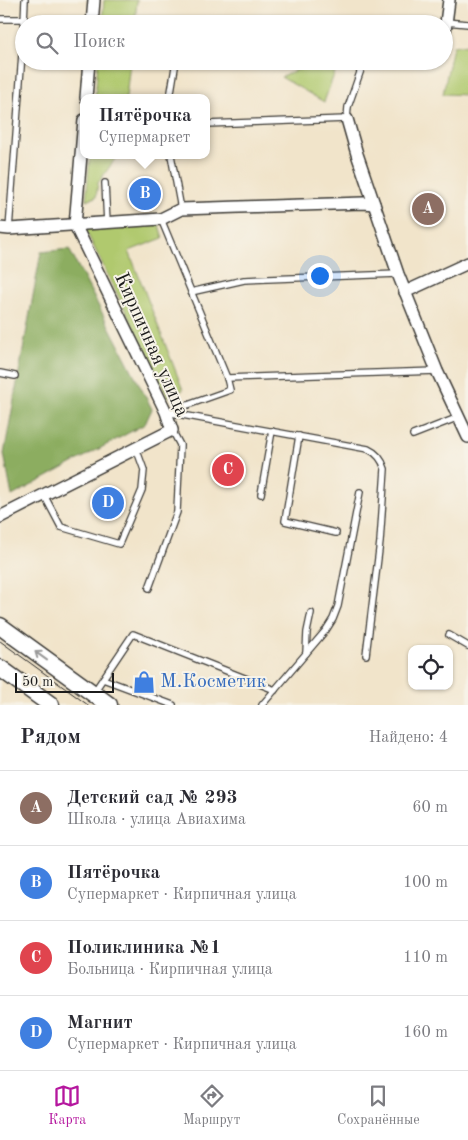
<!DOCTYPE html>
<html lang="ru">
<head>
<meta charset="utf-8">
<style>
	body { margin:0; font-family:"Old Standard TT",serif; background:#f2f2f3; color:#2b2b33 }
	.controls { position:absolute; right:15px; bottom:15px; display:grid; overflow:hidden; border-radius:10px; box-shadow:0 1px 4px #0004 }
	.controls button { width:45px; height:45px; display:grid; place-items:center; padding:0; border:0; border-bottom:1px solid #e1e1e2; background:#fff; color:#2b2b33; font:25px sans-serif }
	.scale { position:absolute; left:15px; bottom:12px; width:99px; box-sizing:border-box; padding-left:5px; border:2px solid #1c1c1c; border-top:0; font-size:14px; line-height:18px; white-space:nowrap; color:#1c1c1c; -webkit-text-stroke:4px #f7f3e8; paint-order:stroke }
	.you { position:absolute; left:319px; top:275px; width:18px; height:18px; margin:-12px; border:4px solid #fff; border-radius:50%; background:#1a73e8; box-shadow:0 0 0 8px #1a73e833 }
	.badge { display:grid; place-items:center; width:32px; height:32px; border-radius:50%; background:#b5179e; color:#fff; font-size:16px; font-weight:700 }
	.pin { position:absolute; translate:-50% -50%; border:2px solid #fff; box-shadow:0 1px 5px #0006 }
	.popup { position:absolute; left:80px; top:94px; width:130px; height:65px; box-sizing:border-box; display:grid; place-content:center; border-radius:10px; background:#fff; filter:drop-shadow(0 1px 4px #0005); font-size:16px; white-space:nowrap; color:#7c7c81 }
	.popup b { font-size:19px; color:#2b2b33 }
	.popup::after { content:''; position:absolute; left:50%; top:100%; margin-left:-10px; border:10px solid transparent; border-top-color:#fff }
	.list { margin:0; padding:0; list-style:none }
	h2 { display:flex; justify-content:space-between; align-items:center; height:65px; margin:0; padding:0 20px; font-size:21px }
	h2 small { font-size:16px; font-weight:400; color:#7c7c81 }
	.list li { display:grid; grid-template-columns:32px 1fr auto; gap:15px; align-items:center; box-sizing:border-box; height:75px; padding:0 20px; border-top:1px solid #e1e1e2 }
	.list b { display:block; font-size:19px; white-space:nowrap }
	.list p { margin:0; font-size:16px; white-space:nowrap; color:#7c7c81 }
	.list em { font-size:16px; font-style:normal; color:#7c7c81 }
	.icon { flex:none; width:28px; height:28px; fill:none; stroke:currentColor; stroke-width:2; stroke-linecap:round; stroke-linejoin:round }
	.map { position:relative; flex:none; width:468px; height:705px; overflow:hidden }
	.search { position:absolute; background:#fff; box-shadow:0 1px 4px #0004; left:15px; right:15px; top:15px; height:55px; display:flex; align-items:center; gap:12px; box-sizing:border-box; padding:0 18px; border-radius:28px; color:#7c7c81; font-size:19px }
	.sheet { height:365px; background:#fff }
	nav { display:flex; justify-content:space-around; align-items:center; box-sizing:border-box; height:70px; border-top:1px solid #e1e1e2; background:#fff; font-size:14px; color:#7c7c81 }
	nav a { display:grid; justify-items:center; gap:2px }
	nav .on { color:#b5179e }
	.map>svg:first-child { display:block }
	.green { fill:#b0c96e; stroke:#667245 }
	.forest { fill:#8cad61; stroke:#54643e }
	.lines { fill:none; stroke-linecap:round; stroke-linejoin:round }
	.service-casing { stroke:#3c3a36; stroke-width:8 }
	.minor-casing { stroke:#3c3a36; stroke-width:14 }
	.secondary-casing { stroke:#3c3a36; stroke-width:19 }
	.service { stroke:#fff; stroke-width:5.5 }
	.minor { stroke:#fff; stroke-width:11 }
	.secondary { stroke:#fff; stroke-width:16 }
	.tram { stroke:#1c1c1c; stroke-width:1 }
	.oneway { stroke:#999 }
	.labels { text-anchor:middle; dominant-baseline:central; stroke-width:4; stroke-linejoin:round; paint-order:stroke }
	.street-label { font-size:20px; fill:#1c1c1c; stroke:#f7f3e8 }
	.shop-label { font-size:20px; fill:#366cbe; stroke:#f7f3e8; text-anchor:start }
</style>
</head>
<body>
<div class="map">
<svg width="468" height="705" viewBox="0 0 468 705">
	<rect width="100%" height="100%" fill="#f7f3e8"/>
	<filter id="ink" filterUnits="userSpaceOnUse"><feTurbulence type="fractalNoise" baseFrequency=".02" numOctaves="2"/><feDisplacementMap in="SourceGraphic" scale="10" xChannelSelector="R" yChannelSelector="G"/><feConvolveMatrix kernelMatrix="1 2 1 2 8 2 1 2 1" color-interpolation-filters="sRGB"/></filter>
	<filter id="wash" filterUnits="userSpaceOnUse"><feTurbulence type="fractalNoise" baseFrequency=".0096" numOctaves="4" result="noise"/><feDisplacementMap in="SourceGraphic" scale="20" xChannelSelector="R" yChannelSelector="G"/><feGaussianBlur stdDeviation="1.12" result="paint"/><feColorMatrix in="noise" values="0 0 0 0 0 0 0 0 0 0 0 0 0 0 0 0 0 1.4 0 .05"/><feComposite in="paint" operator="in"/></filter>
	<g filter="url(#wash)">
		<rect width="100%" height="100%" fill="#f1e4ca"/>
		<g class="green">
			<polygon points="104,0 137,0 135,24 102,24"/>
			<polygon points="468,44 468,95 443,94 453,46"/>
			<polygon points="98,61 130,61 126,98 95,98"/>
			<polygon points="318,61 339,61 324,102 281,77"/>
			<polygon points="90,155 118,155 98,183 96,197 86,200"/>
			<polygon points="158,222 163,238 129,251 183,390 168,397 84,227"/>
		</g>
		<polygon class="forest" points="69,249 152,409 145,424 12,496 4,454 41,252"/>
	</g>
	<g filter="url(#ink)">
		<g class="lines">
			<defs>
				<g id="service">
					<polyline points="0,19 24,19"/>
					<polyline points="24,22 25,0"/>
					<polyline points="446,22 468,24"/>
					<polyline points="183,24 184,21 253,24"/>
					<polyline points="170,98 176,61"/>
					<polyline points="206,124 347,119 348,107 364,61"/>
					<polyline points="171,155 181,209"/>
					<polyline points="105,183 107,223"/>
					<polyline points="161,219 227,378 230,390 168,412"/>
					<polyline points="9,229 24,27"/>
					<polyline points="191,292 244,280 398,274"/>
					<polyline points="0,373 15,376"/>
					<polyline points="227,378 437,371"/>
					<path d="M166,412L368,449C377,453 382,459 385,469L380,542L366,655"/>
					<polyline points="413,435 459,417"/>
					<polyline points="299,436 285,521 336,533"/>
					<polyline points="261,494 272,431"/>
					<polyline points="44,495 61,527 119,544 142,490 144,470 136,448"/>
					<polyline points="149,588 177,512 180,445 172,430"/>
					<polyline points="449,635 468,646"/>
					<polyline points="306,653 307,632 311,613"/>
					<polyline points="103,679 173,705"/>
					<polyline points="94,692 133,634 275,690"/>
					<polyline points="262,705 326,630 333,619 338,606 360,492"/>
				</g>
				<g id="minor">
					<polyline points="92,24 94,0"/>
					<polyline points="445,31 449,0"/>
					<polyline points="86,98 89,61"/>
					<polyline points="347,119 357,154 398,274 437,371 468,437"/>
					<polyline points="0,228 9,229 161,219 181,209 363,203 374,204"/>
					<polyline points="405,292 468,263"/>
					<polyline points="0,517 172,430 166,412 75,225 84,120"/>
				</g>
				<g id="secondary">
					<polyline points="0,626 109,705"/>
					<polyline points="0,668 51,705"/>
				</g>
			</defs>
			<use href="#service" class="service-casing"/>
			<use href="#minor" class="minor-casing"/>
			<use href="#secondary" class="secondary-casing"/>
			<use href="#service" class="service"/>
			<use href="#minor" class="minor"/>
			<use href="#secondary" class="secondary"/>
			<polyline class="tram" points="0,641 88,705"/>
		</g>
		<defs><path id="oneway-shaft" d="M-6 0H5M1.5-3L5.5 0L1.5 3" fill="none" stroke-width="1.6" stroke-linecap="round" stroke-linejoin="round" transform="scale(1.25)"/></defs>
		<use class="oneway" href="#oneway-shaft" transform="translate(41 656) rotate(-144)"/>
	</g>
	<defs>
		<symbol id="shop-bare" viewBox="-9 -9 18 18"><path d="M-5-2.5h2.3a2.7 3.5 0 0 1 5.4 0H5L5.5 6h-11ZM-1.5-2.5h3a1.5 2.3 0 0 0-3 0Z" fill="#3f7fe0" stroke="#f7f3e8" stroke-width="2.5" paint-order="stroke"/></symbol>
	</defs>
	<g fill-rule="evenodd">
		<use href="#shop-bare" x="128" y="666" width="32" height="32"/>
	</g>
	<g class="labels">
		<g class="street-label">
			<text transform="translate(151 345) rotate(66)">Кирпичная улица</text>
		</g>
		<g class="shop-label">
			<text x="160" y="682">М.Косметик</text>
		</g>
	</g>
</svg>
<div class="controls">
<button><svg class="icon" aria-label="locate" viewBox="0 0 24 24"><circle cx="12" cy="12" r="6"/><path d="M12 2v4M12 18v4M2 12h4M18 12h4"/></svg></button>
</div>
<div class="scale">50 m</div>
<div class="you"></div>
<div class="pin badge" style="left:428px;top:209px;background:#8d6e63">A</div>
<div class="pin badge" style="left:145px;top:194px;background:#3f7fe0">B</div>
<div class="popup"><b>Пятёрочка</b>Супермаркет</div>
<div class="pin badge" style="left:228px;top:470px;background:#e0444e">C</div>
<div class="pin badge" style="left:108px;top:503px;background:#3f7fe0">D</div>
<div class="search"><svg class="icon" aria-label="search" viewBox="0 0 24 24"><circle cx="10" cy="10" r="6"/><path d="M15 15l6 6"/></svg>Поиск</div>
</div>
<section class="sheet">
<h2>Рядом<small>Найдено: 4</small></h2>
<ul class="list">
<li><span class="badge" style="background:#8d6e63">A</span><div><b>Детский сад № 293</b><p>Школа · улица Авиахима</p></div><em>60 m</em></li>
<li><span class="badge" style="background:#3f7fe0">B</span><div><b>Пятёрочка</b><p>Супермаркет · Кирпичная улица</p></div><em>100 m</em></li>
<li><span class="badge" style="background:#e0444e">C</span><div><b>Поликлиника №1</b><p>Больница · Кирпичная улица</p></div><em>110 m</em></li>
<li><span class="badge" style="background:#3f7fe0">D</span><div><b>Магнит</b><p>Супермаркет · Кирпичная улица</p></div><em>160 m</em></li>
</ul>
</section>
<nav>
<a class="on"><svg class="icon" aria-label="map" viewBox="0 0 24 24"><path d="M3 6l6-2 6 2 6-2v14l-6 2-6-2-6 2zM9 4v14M15 6v14"/></svg>Карта</a>
<a><svg class="icon" aria-label="directions" viewBox="0 0 24 24"><path d="M12 3l9 9-9 9-9-9zM9 14v-3h6M13 9l2 2-2 2"/></svg>Маршрут</a>
<a><svg class="icon" aria-label="saved" viewBox="0 0 24 24"><path d="M7 4h10v16l-5-4-5 4z"/></svg>Сохранённые</a>
</nav>
</body>
</html>
